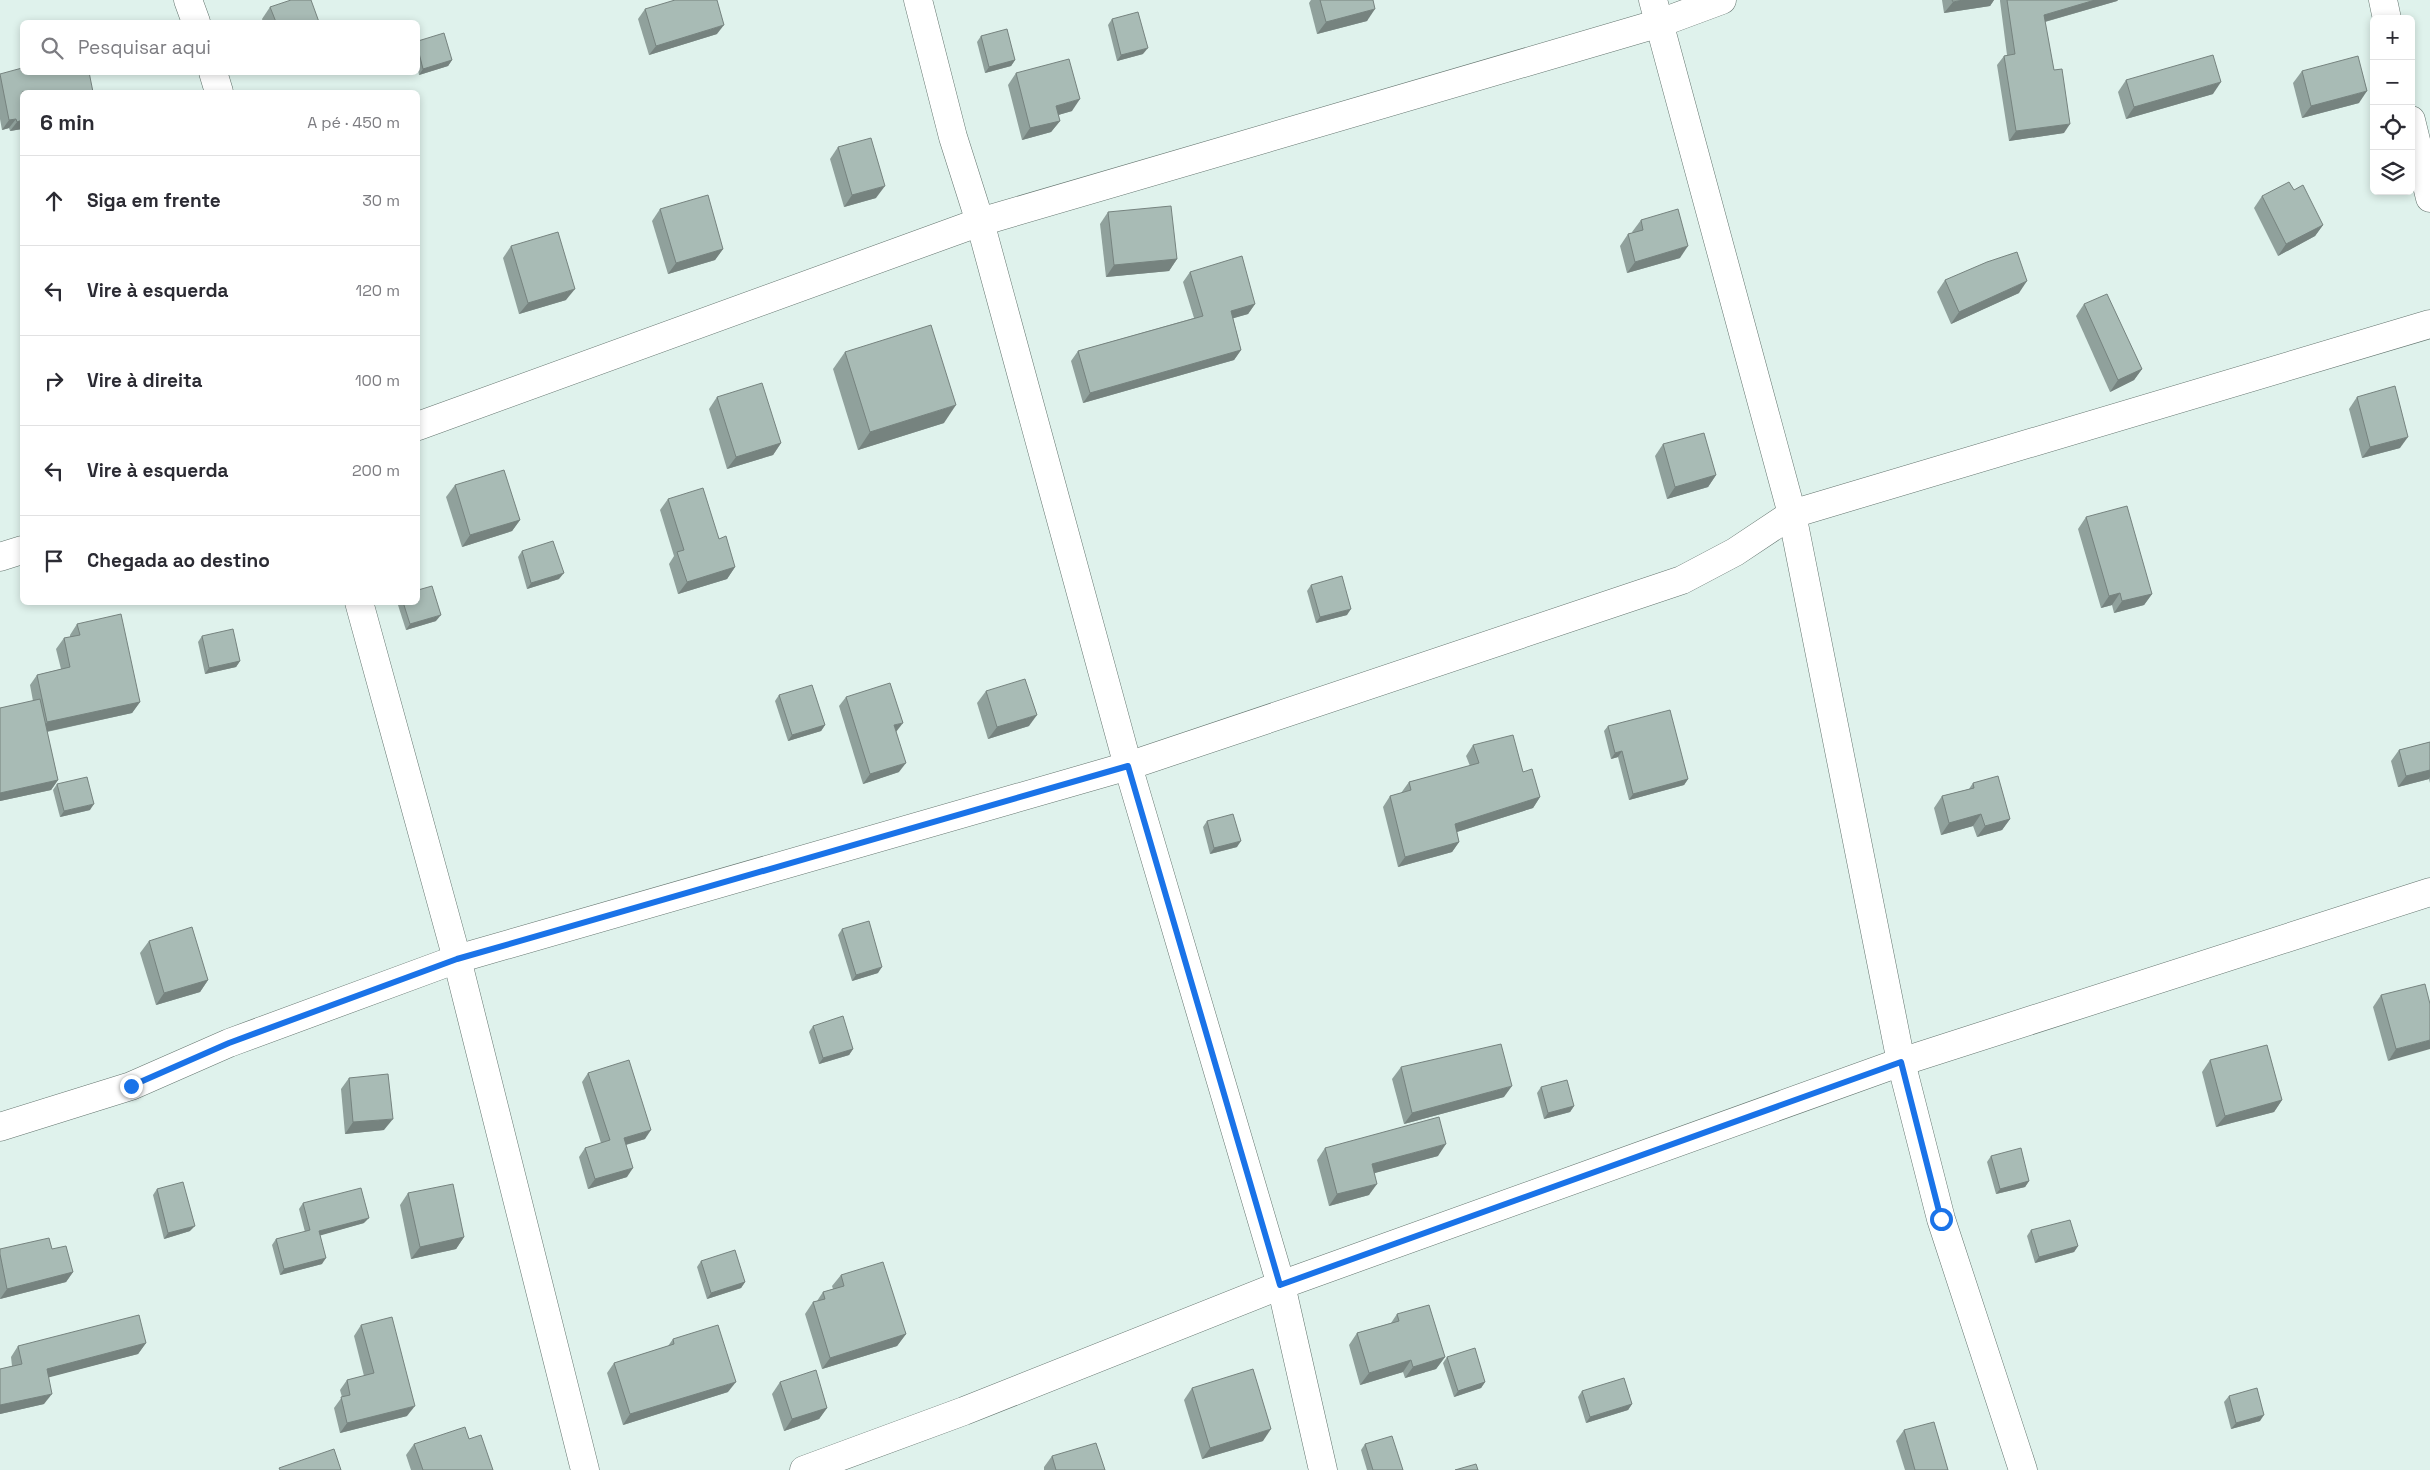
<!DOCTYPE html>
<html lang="pt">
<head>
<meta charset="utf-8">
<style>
	body { margin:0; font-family:"Space Grotesk",sans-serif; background:#f2f2f3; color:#2b2b33 }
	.controls { position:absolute; right:15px; top:15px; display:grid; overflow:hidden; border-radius:8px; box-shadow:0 2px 8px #0003 }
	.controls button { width:45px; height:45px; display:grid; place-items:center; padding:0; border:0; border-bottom:1px solid #e1e1e2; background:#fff; color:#2b2b33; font:25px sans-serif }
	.stop { position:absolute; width:15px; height:15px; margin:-11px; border:4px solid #1a73e8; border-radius:50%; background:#fff }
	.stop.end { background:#1a73e8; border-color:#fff; box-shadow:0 1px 5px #0008 }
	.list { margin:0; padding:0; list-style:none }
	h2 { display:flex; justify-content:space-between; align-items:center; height:65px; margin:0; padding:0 20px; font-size:21px }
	h2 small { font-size:16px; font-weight:400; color:#7c7c81 }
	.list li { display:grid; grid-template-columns:32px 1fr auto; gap:15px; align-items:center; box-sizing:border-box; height:90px; padding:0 20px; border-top:1px solid #e1e1e2 }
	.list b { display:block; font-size:19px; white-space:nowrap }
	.list em { font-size:16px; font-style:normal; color:#7c7c81 }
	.icon { flex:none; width:28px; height:28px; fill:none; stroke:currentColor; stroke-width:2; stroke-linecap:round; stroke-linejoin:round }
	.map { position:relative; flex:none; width:2430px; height:1470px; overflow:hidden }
	.search { position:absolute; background:#fff; box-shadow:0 2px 8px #0003; left:20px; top:20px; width:400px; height:55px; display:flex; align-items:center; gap:12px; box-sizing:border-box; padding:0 18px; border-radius:8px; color:#7c7c81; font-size:19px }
	.panel { position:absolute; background:#fff; box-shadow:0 2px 8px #0003; left:20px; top:90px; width:400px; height:515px; border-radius:8px }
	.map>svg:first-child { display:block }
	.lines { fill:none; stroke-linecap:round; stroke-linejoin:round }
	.street-casing { stroke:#63746e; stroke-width:29 }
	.street { stroke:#fff; stroke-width:28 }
	.wall { fill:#90a19c }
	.shaded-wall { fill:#76837f }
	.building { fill:#a8bbb5; stroke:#76837f }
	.route { stroke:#1a73e8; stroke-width:6 }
</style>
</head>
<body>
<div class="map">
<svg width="2430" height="1470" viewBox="0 0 2430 1470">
	<rect width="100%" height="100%" fill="#dff2ec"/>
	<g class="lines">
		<defs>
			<g id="street">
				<polyline points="188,0 196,22"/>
				<polyline points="918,0 953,137 980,222 1128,766 1281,1285 1323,1470"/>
				<polyline points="1653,0 1792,514 1901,1062 1941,1219 2023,1470"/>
				<polyline points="2383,0 2387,19"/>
				<polyline points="213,72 219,92"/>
				<polyline points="2411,120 2430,198"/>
				<polyline points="418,426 980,222 1660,23 1722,0"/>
				<polyline points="0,557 22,550"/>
				<polyline points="359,602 457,959 585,1470"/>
				<polyline points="0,1127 131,1086 229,1043 457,959 1128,766 1682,580 1735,552 1792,514 2430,324"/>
				<polyline points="804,1470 964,1411 1281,1285 1901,1062 2430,892"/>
			</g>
		</defs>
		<use href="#street" class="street-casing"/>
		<use href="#street" class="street"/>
	</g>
	<g class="wall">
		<polygon points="1311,0 1373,0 1367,21 1317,34 1309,3"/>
		<polygon points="1942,0 1994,0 1990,6 1944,13"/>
		<polygon points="2000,0 2118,0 2117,1 2045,22 2064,133 2009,141 1997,65 2004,56 2007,55 2000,1"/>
		<polygon points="270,7 319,22 263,22 262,19"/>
		<polygon points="645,9 717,34 649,55 638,19"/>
		<polygon points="1112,19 1143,54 1117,61 1108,25"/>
		<polygon points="981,36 1015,60 1011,66 985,73 977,42"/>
		<polygon points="418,41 452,60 448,66 419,75 418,69"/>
		<polygon points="2302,71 2359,103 2302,118 2293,83"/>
		<polygon points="1016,73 1072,111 1058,115 1060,121 1051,132 1022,140 1008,85"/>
		<polygon points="0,74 22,129 10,131 9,128 2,130 0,119"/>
		<polygon points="2126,80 2213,94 2126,119 2118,92"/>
		<polygon points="838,147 876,198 844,207 830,159"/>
		<polygon points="2294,190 2323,225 2315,236 2278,256 2254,208 2262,196"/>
		<polygon points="660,209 723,249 715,260 668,274 652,221"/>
		<polygon points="1108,212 1177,259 1169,271 1106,277 1100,224"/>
		<polygon points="1641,220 1680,258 1627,273 1620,246 1628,234 1633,233 1632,232"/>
		<polygon points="511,246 566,300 519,314 503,258"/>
		<polygon points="1190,272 1255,304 1248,314 1233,318 1241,350 1234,360 1083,403 1071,361 1078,351 1194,318 1183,282"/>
		<polygon points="1945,280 2019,293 1951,324 1937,292"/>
		<polygon points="2084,304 2142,369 2134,380 2110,392 2076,316"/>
		<polygon points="845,352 944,423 858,450 833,369"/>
		<polygon points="717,397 781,443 773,455 727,469 709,409"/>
		<polygon points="2357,397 2400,448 2362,458 2349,409"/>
		<polygon points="1663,444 1716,475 1708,487 1667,499 1655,456"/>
		<polygon points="455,485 520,520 512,531 462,547 446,497"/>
		<polygon points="668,499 719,539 735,567 727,579 678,594 669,564 674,556 660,510"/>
		<polygon points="2086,517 2152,594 2144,605 2114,613 2112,605 2101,608 2078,529"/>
		<polygon points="522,551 559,579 527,589 518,557"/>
		<polygon points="1311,585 1347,615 1316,623 1307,591"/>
		<polygon points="397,602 418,602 436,621 406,630"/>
		<polygon points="77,624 140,702 132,713 47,732 58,780 51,790 0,801 0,708 33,701 30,685 37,675 61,669 56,649 64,638 70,637 70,635"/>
		<polygon points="202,636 240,661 236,667 205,674 198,642"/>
		<polygon points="986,691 1029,726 988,739 977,703"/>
		<polygon points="779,695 825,725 821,731 788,741 775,701"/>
		<polygon points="846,697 896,732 899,772 863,784 839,706"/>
		<polygon points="1608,726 1688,779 1684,785 1629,800 1618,757 1611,759 1604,731"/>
		<polygon points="2430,742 2430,783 2429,779 2398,787 2391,761 2399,750"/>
		<polygon points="1473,745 1523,772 1540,797 1533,808 1457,832 1459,842 1452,852 1398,867 1383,807 1390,796 1401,793 1409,782 1470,766 1466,756"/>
		<polygon points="1973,783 2010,819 2002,830 1977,837 1973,826 1941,835 1934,808 1942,796 1969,789"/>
		<polygon points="57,784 90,810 60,817 53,790"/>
		<polygon points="1207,821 1237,847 1210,854 1203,827"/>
		<polygon points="842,929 878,973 852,981 838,935"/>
		<polygon points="149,941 208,980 200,992 156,1005 140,953"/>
		<polygon points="2381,995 2430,1004 2388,1061 2373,1007"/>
		<polygon points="813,1026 853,1049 849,1055 819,1064 809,1032"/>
		<polygon points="2210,1060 2282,1100 2274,1112 2216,1127 2202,1072"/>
		<polygon points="1401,1067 1504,1097 1404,1124 1392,1079"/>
		<polygon points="588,1073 645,1139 626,1145 627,1177 588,1189 579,1157 585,1148 601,1143 582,1082"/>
		<polygon points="349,1078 384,1130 345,1134 341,1089"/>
		<polygon points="1541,1087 1574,1106 1570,1112 1544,1119 1537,1093"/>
		<polygon points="1325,1148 1438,1156 1374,1173 1369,1195 1329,1206 1317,1160"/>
		<polygon points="1991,1156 2029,1181 2025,1187 1996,1194 1987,1162"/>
		<polygon points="157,1189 190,1231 164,1239 153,1195"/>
		<polygon points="408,1193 464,1237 456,1249 411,1259 400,1205"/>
		<polygon points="303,1203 364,1223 320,1235 322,1264 280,1275 272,1245 276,1239 305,1232 299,1209"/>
		<polygon points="2031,1230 2078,1246 2074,1252 2035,1263 2027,1236"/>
		<polygon points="0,1249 52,1249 73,1272 66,1282 0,1299"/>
		<polygon points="701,1261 745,1282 741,1288 707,1299 697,1267"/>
		<polygon points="841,1275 906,1334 897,1346 822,1369 805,1314 813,1302 817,1301 823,1292 833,1289 832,1286"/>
		<polygon points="1397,1314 1445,1357 1436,1369 1405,1378 1403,1372 1360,1385 1349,1345 1357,1333 1391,1323"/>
		<polygon points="361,1325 407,1416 340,1433 334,1408 342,1397 340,1390 347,1380 364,1376 354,1336"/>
		<polygon points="673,1339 728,1392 623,1425 607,1373 614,1363 668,1346"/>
		<polygon points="146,1343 138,1354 48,1377 44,1404 0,1414 0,1369 12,1366 11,1357 18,1346"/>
		<polygon points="1447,1357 1485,1382 1481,1388 1454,1397 1443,1363"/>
		<polygon points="780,1382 827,1408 819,1419 784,1431 772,1394"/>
		<polygon points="1192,1388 1263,1441 1202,1459 1184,1400"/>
		<polygon points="1582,1391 1632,1404 1628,1410 1586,1423 1578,1397"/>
		<polygon points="2229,1396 2260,1421 2231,1429 2224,1402"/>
		<polygon points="1904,1430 1948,1470 1905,1470 1896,1441"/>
		<polygon points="469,1439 493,1470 411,1470 406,1455 414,1444"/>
		<polygon points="1365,1444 1403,1470 1367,1470 1361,1450"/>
		<polygon points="1052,1456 1105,1470 1044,1470 1044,1467"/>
	</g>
	<g class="shaded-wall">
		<polygon points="1963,0 1994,0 1990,6 1944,13 1953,2"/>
		<polygon points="2095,0 2118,0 2117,1 2037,24 2044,15"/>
		<polygon points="1375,9 1367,21 1317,34 1326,22"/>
		<polygon points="724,25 717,34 649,55 656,46"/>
		<polygon points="1148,48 1143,54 1117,61 1121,55"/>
		<polygon points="452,60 448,66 419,75 423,69"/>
		<polygon points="1015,60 1011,66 985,73 989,67"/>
		<polygon points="2221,82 2213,94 2126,119 2134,107"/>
		<polygon points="2367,91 2359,103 2302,118 2311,106"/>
		<polygon points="1080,99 1072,111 1048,118 1056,106"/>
		<polygon points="16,119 9,128 2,130 9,120"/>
		<polygon points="22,120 22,129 10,131 17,122"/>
		<polygon points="1060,121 1051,132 1022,140 1030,128"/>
		<polygon points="2070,124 2064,133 2009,141 2016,131"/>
		<polygon points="885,186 876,198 844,207 852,195"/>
		<polygon points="2323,225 2315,236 2278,256 2286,244"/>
		<polygon points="1688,246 1680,258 1627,273 1635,262"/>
		<polygon points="723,249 715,260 668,274 676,263"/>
		<polygon points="1177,259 1169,271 1106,277 1114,265"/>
		<polygon points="2027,281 2019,293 1951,324 1959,312"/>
		<polygon points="575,289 566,300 519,314 528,303"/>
		<polygon points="1255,304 1248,314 1224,321 1231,311"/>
		<polygon points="1241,350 1234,360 1083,403 1090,393"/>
		<polygon points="2142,369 2134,380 2110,392 2118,380"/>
		<polygon points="956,405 944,423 858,450 870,432"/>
		<polygon points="2408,437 2400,448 2362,458 2370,447"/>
		<polygon points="781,443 773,455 727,469 736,457"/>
		<polygon points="1716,475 1708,487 1667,499 1675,487"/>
		<polygon points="520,520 512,531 462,547 470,535"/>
		<polygon points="735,567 727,579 678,594 687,582"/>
		<polygon points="564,573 559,579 527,589 531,583"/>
		<polygon points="2120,593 2112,605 2101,608 2109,596"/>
		<polygon points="2152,594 2144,605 2114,613 2122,601"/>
		<polygon points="1351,609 1347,615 1316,623 1320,617"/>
		<polygon points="441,615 436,621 406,630 410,624"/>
		<polygon points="240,661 236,667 205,674 209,668"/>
		<polygon points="140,702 132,713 40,733 47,722"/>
		<polygon points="1037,715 1029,726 988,739 997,727"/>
		<polygon points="903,723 896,732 894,725"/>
		<polygon points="825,725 821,731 788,741 792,735"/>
		<polygon points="1622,751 1618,757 1611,759 1615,753"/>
		<polygon points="906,763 899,772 863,784 870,774"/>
		<polygon points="2430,770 2430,777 2429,779 2398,787 2406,776"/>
		<polygon points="1688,779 1684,785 1629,800 1633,794"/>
		<polygon points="58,780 51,790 0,801 0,793"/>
		<polygon points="1540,797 1533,808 1447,835 1455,824"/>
		<polygon points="94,804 90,810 60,817 64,811"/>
		<polygon points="1981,814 1973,826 1941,835 1949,823"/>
		<polygon points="2010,819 2002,830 1977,837 1985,826"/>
		<polygon points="1241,841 1237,847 1210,854 1214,848"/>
		<polygon points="1459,842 1452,852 1398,867 1405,857"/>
		<polygon points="882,967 878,973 852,981 856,975"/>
		<polygon points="208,980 200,992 156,1005 164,993"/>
		<polygon points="2430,1040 2430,1049 2388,1061 2396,1049"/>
		<polygon points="853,1049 849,1055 819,1064 823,1058"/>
		<polygon points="1512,1086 1504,1097 1404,1124 1412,1113"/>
		<polygon points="2282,1100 2274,1112 2216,1127 2225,1116"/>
		<polygon points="1574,1106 1570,1112 1544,1119 1548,1113"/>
		<polygon points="393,1119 384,1130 345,1134 353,1122"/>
		<polygon points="651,1130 645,1139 618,1147 624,1138"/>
		<polygon points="1446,1144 1438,1156 1364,1176 1372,1164"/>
		<polygon points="633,1168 627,1177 588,1189 595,1179"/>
		<polygon points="2029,1181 2025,1187 1996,1194 2000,1189"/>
		<polygon points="1377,1184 1369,1195 1329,1206 1337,1194"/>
		<polygon points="369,1218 364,1223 315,1237 319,1231"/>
		<polygon points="195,1226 190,1231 164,1239 168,1233"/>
		<polygon points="464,1237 456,1249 411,1259 420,1247"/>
		<polygon points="2078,1246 2074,1252 2035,1263 2039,1257"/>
		<polygon points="326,1258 322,1264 280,1275 284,1269"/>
		<polygon points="73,1272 66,1282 0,1299 7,1289"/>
		<polygon points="745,1282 741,1288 707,1299 711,1293"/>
		<polygon points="906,1334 897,1346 822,1369 830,1358"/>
		<polygon points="146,1343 138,1354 39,1380 47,1369"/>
		<polygon points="1445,1357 1436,1369 1405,1378 1413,1367"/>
		<polygon points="1411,1360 1403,1372 1360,1385 1369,1373"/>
		<polygon points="736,1382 728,1392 623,1425 630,1414"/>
		<polygon points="1485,1382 1481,1388 1454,1397 1458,1391"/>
		<polygon points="52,1394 44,1404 0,1414 0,1405"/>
		<polygon points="1632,1404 1628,1410 1586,1423 1590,1417"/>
		<polygon points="415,1406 407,1416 340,1433 347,1423"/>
		<polygon points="827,1408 819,1419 784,1431 792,1419"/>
		<polygon points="2264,1415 2260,1421 2231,1429 2236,1423"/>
		<polygon points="1271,1429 1263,1441 1202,1459 1210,1448"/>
	</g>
	<g class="building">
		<polygon points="291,0 311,0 319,22 276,22 270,7"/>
		<polygon points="675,0 717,0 724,25 656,46 645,9"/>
		<polygon points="1320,0 1373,0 1375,9 1326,22"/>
		<polygon points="1952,0 1963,0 1953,2"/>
		<polygon points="2007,0 2095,0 2044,15 2054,70 2062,69 2070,124 2016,131 2004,56 2015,54"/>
		<polygon points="1138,12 1148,48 1121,55 1112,19"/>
		<polygon points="1007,29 1015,60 989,67 981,36"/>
		<polygon points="444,33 452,60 423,69 418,49 418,41"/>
		<polygon points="2213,55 2221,82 2134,107 2126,80"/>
		<polygon points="2358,56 2367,91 2311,106 2302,71"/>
		<polygon points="1069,59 1080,99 1056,106 1060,121 1030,128 1016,73"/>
		<polygon points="22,68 22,72 89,72 93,92 22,92 22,120 17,122 16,119 9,120 0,74"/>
		<polygon points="871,138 885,186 852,195 838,147"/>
		<polygon points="2289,182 2294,190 2303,185 2323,225 2286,244 2262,196"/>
		<polygon points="708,195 723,249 676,263 660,209"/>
		<polygon points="1171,206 1177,259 1114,265 1108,212"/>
		<polygon points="1678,209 1688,246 1635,262 1628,234 1643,230 1641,220"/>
		<polygon points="558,232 575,289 528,303 511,246"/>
		<polygon points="2017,252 2027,281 1959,312 1945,280 1987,262"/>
		<polygon points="1242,256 1255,304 1231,311 1241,350 1090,393 1078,351 1203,316 1190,272"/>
		<polygon points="2107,294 2142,369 2118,380 2084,304"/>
		<polygon points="931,325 956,405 870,432 845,352"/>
		<polygon points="762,383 781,443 736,457 717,397"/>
		<polygon points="2395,386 2408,437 2370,447 2357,397"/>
		<polygon points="1704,433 1716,475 1675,487 1663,444"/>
		<polygon points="504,470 520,520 470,535 455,485"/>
		<polygon points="703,488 719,539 726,536 735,567 687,582 677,552 684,550 668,499"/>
		<polygon points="2127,506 2152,594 2122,601 2120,593 2109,596 2086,517"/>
		<polygon points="553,541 564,573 531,583 522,551"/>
		<polygon points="1342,576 1351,609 1320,617 1311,585"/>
		<polygon points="432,586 441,615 410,624 403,602 418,602 418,590"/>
		<polygon points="121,614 140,702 47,722 37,675 70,667 64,638 80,635 77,624"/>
		<polygon points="233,629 240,661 209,668 202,636"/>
		<polygon points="1025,679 1037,715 997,727 986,691"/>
		<polygon points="890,683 903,723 894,725 906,763 870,774 846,697"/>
		<polygon points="812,685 825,725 792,735 779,695"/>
		<polygon points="40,699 58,780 0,793 0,708"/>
		<polygon points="1670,710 1688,779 1633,794 1622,751 1615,753 1608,726"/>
		<polygon points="1513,735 1523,772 1532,769 1540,797 1455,824 1459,842 1405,857 1390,796 1411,790 1409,782 1479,763 1473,745"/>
		<polygon points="2430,742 2430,770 2406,776 2399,750"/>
		<polygon points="1998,776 2010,819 1985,826 1981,814 1949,823 1942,796 1974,788 1973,783"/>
		<polygon points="87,777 94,804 64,811 57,784"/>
		<polygon points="1233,814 1241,841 1214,848 1207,821"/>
		<polygon points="869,921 882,967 856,975 842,929"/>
		<polygon points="192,927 208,980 164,993 149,941"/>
		<polygon points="2425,984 2430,1004 2430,1040 2396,1049 2381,995"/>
		<polygon points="843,1016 853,1049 823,1058 813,1026"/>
		<polygon points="1501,1044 1512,1086 1412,1113 1401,1067"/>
		<polygon points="2267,1045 2282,1100 2225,1116 2210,1060"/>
		<polygon points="629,1060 651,1130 624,1138 633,1168 595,1179 585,1148 610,1140 588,1073"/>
		<polygon points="388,1074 393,1119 353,1122 349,1078"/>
		<polygon points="1567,1080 1574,1106 1548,1113 1541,1087"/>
		<polygon points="1439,1117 1446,1144 1372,1164 1377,1184 1337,1194 1325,1148"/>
		<polygon points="2021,1148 2029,1181 2000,1189 1991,1156"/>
		<polygon points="183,1182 195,1226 168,1233 157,1189"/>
		<polygon points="453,1184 464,1237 420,1247 408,1193"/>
		<polygon points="361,1188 369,1218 319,1231 326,1258 284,1269 276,1239 310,1230 303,1203"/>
		<polygon points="2070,1220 2078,1246 2039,1257 2031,1230"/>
		<polygon points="49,1238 52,1249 66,1246 73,1272 7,1289 0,1254 0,1249"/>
		<polygon points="735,1250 745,1282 711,1293 701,1261"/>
		<polygon points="883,1262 906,1334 830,1358 813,1302 825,1299 823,1292 844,1286 841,1275"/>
		<polygon points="1429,1305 1445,1357 1413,1367 1411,1360 1369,1373 1357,1333 1399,1321 1397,1314"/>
		<polygon points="139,1315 146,1343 47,1369 52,1394 0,1405 0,1369 22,1364 18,1346"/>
		<polygon points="392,1317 415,1406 347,1423 341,1397 350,1395 347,1380 374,1373 361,1325"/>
		<polygon points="718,1325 736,1382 630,1414 614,1363 674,1344 673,1339"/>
		<polygon points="1475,1348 1485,1382 1458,1391 1447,1357"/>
		<polygon points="1253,1369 1271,1429 1210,1448 1192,1388"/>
		<polygon points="816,1370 827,1408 792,1419 780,1382"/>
		<polygon points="1624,1378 1632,1404 1590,1417 1582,1391"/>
		<polygon points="2257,1388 2264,1415 2236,1423 2229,1396"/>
		<polygon points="1934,1422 1948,1470 1915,1470 1904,1430"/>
		<polygon points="465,1427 469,1439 481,1435 493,1470 423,1470 414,1444"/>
		<polygon points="1392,1436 1403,1470 1373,1470 1365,1444"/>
		<polygon points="1096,1443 1105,1470 1056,1470 1052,1456"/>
		<polygon points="334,1449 341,1470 280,1470 279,1468"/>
		<polygon points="1476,1464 1478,1470 1455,1470"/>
	</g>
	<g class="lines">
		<polyline class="route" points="131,1086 229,1043 457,959 1128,766 1280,1285 1901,1062 1941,1219"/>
	</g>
</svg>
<div class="controls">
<button>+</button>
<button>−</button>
<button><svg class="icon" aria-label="locate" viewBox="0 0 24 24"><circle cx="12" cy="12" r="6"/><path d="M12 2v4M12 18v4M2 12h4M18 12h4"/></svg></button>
<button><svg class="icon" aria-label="layers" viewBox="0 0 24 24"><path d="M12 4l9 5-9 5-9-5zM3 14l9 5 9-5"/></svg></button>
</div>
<div class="stop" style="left:1941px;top:1219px"></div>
<div class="stop end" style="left:131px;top:1086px"></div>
<div class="search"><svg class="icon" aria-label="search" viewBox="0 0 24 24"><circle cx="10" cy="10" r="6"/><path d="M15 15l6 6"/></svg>Pesquisar aqui</div>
<section class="panel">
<h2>6 min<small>A pé · 450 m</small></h2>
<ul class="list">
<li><svg class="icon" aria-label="ahead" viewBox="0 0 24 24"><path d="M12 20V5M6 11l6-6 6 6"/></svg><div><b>Siga em frente</b></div><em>30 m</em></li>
<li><svg class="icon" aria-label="left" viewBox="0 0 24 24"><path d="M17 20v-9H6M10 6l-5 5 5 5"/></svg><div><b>Vire à esquerda</b></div><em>120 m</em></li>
<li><svg class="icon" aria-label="right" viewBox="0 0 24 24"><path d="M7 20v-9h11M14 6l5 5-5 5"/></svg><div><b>Vire à direita</b></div><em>100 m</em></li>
<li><svg class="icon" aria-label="left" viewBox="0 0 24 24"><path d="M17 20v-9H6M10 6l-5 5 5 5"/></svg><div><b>Vire à esquerda</b></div><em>200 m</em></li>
<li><svg class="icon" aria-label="arrive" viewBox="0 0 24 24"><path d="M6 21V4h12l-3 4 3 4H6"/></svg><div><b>Chegada ao destino</b></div></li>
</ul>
</section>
</div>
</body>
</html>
